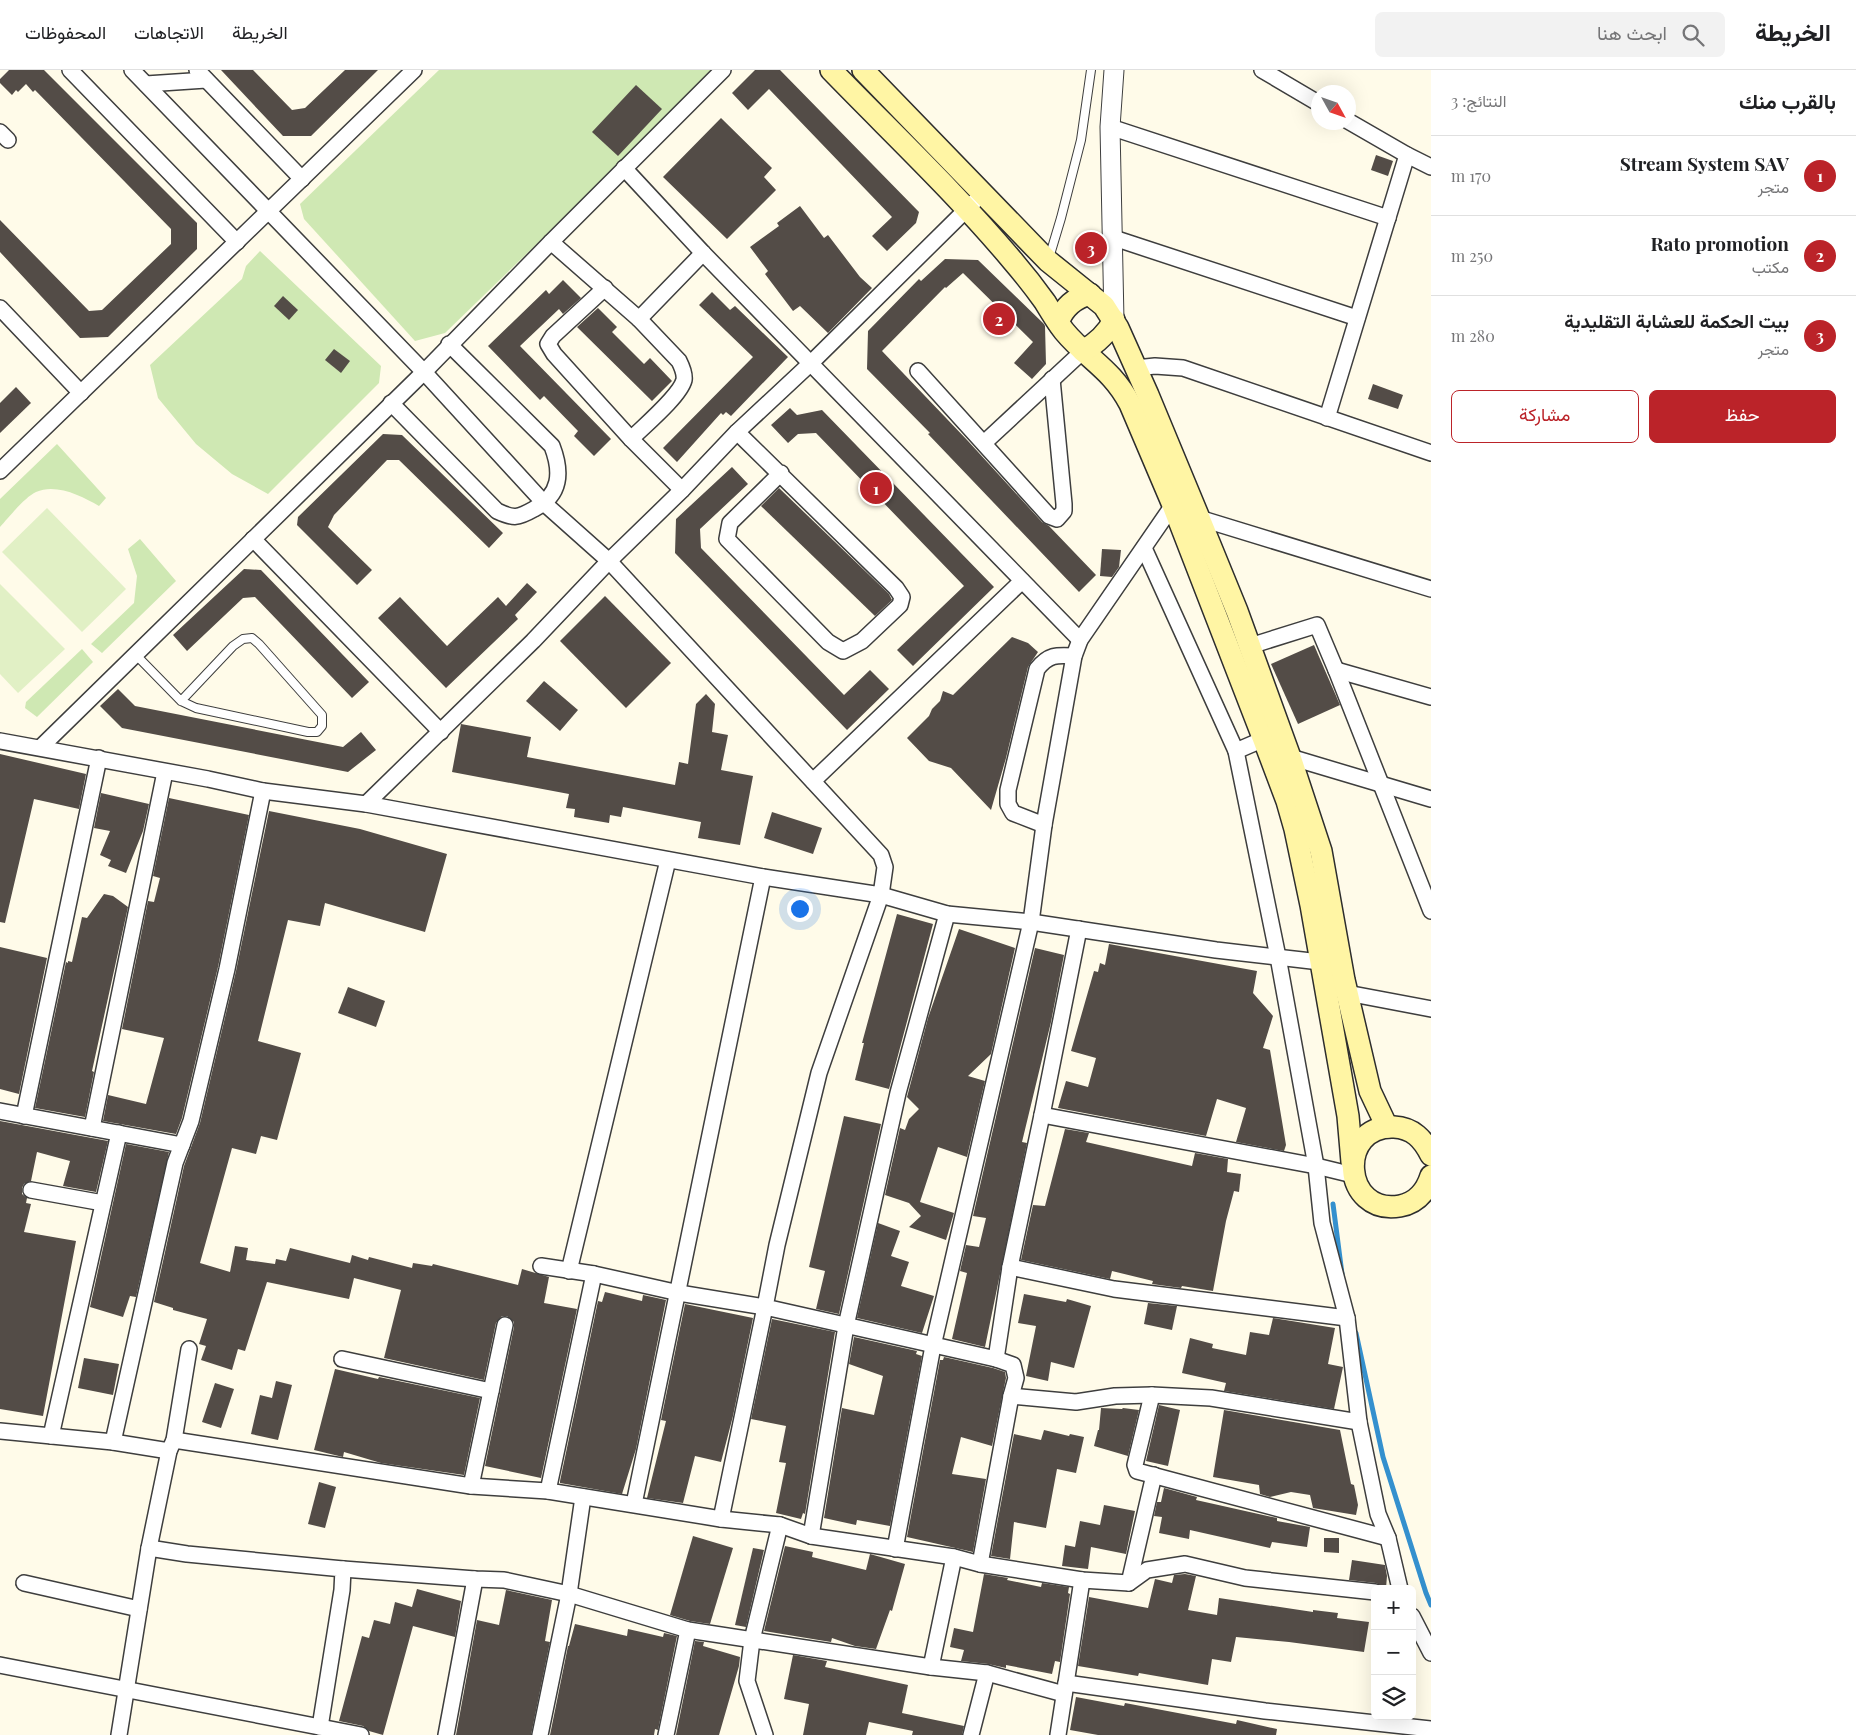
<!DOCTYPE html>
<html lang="ar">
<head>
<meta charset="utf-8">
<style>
	body { margin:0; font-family:"Playfair Display",Vazirmatn,serif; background:#f2f2f2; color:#202124; direction:rtl }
	.controls { position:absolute; right:15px; bottom:15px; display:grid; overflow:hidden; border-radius:8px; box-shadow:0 5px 20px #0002 }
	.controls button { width:45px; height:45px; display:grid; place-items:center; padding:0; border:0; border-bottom:1px solid #e0e0e0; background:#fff; color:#202124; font:25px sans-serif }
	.compass { position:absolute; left:1311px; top:15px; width:45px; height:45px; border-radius:50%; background:#fff; box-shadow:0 5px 20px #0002; rotate:130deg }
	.you { position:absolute; left:799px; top:838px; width:18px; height:18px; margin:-12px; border:4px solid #fff; border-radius:50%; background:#1a73e8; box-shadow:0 0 0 8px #1a73e833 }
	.badge { display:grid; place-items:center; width:32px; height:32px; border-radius:50%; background:#bb2329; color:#fff; font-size:16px; font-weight:700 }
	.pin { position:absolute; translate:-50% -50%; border:2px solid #fff; box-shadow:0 1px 5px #0006 }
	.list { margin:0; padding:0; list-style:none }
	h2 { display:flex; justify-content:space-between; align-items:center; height:65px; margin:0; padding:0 20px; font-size:21px }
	h2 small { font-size:16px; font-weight:400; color:#757577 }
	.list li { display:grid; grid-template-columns:32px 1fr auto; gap:15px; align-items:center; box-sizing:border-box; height:80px; padding:0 20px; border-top:1px solid #e0e0e0 }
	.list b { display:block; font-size:19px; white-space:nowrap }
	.list p { margin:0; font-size:16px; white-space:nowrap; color:#757577 }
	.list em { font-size:16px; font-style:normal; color:#757577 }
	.actions { display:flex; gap:10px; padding:15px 20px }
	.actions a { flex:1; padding:11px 0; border:1px solid #bb2329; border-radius:8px; text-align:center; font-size:18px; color:#bb2329 }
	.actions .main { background:#bb2329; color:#fff }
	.icon { flex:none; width:28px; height:28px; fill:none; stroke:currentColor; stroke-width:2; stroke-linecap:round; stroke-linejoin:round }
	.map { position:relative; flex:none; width:1431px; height:1665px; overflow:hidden; direction:ltr }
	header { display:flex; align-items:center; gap:30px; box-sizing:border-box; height:70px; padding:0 25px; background:#fff; border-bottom:1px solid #e0e0e0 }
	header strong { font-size:24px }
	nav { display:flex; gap:28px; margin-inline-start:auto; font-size:18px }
	.search { width:350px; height:45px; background:#f2f2f2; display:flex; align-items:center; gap:12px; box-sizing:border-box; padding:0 18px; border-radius:8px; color:#757577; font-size:19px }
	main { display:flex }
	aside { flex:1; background:#fff }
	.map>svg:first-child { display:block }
	.green { fill:#cfe8b3 }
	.pitch { fill:#e1f0c5 }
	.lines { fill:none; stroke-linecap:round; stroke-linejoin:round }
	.stream { stroke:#3490ce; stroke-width:5 }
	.building { fill:#534c47 }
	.service-casing { stroke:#3e3e3e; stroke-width:10 }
	.minor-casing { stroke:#3e3e3e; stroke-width:18 }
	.tertiary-casing { stroke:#3e3e3e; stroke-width:21 }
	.secondary-casing { stroke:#2d2d2d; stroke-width:24 }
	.service { stroke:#fff; stroke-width:8 }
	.minor { stroke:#fff; stroke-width:15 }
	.tertiary { stroke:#fff; stroke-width:19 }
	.secondary { stroke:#fff5a4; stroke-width:21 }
</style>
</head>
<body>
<header>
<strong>الخريطة</strong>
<div class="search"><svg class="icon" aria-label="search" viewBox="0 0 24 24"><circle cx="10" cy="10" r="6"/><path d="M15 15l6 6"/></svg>ابحث هنا</div>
<nav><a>الخريطة</a><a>الاتجاهات</a><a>المحفوظات</a></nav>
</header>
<main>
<aside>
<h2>بالقرب منك<small>النتائج: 3</small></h2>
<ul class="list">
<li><span class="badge">1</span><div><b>Stream System SAV</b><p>متجر</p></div><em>170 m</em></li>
<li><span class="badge">2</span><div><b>Rato promotion</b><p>مكتب</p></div><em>250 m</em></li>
<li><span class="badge">3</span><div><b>بيت الحكمة للعشابة التقليدية</b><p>متجر</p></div><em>280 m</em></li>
</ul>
<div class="actions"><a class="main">حفظ</a><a>مشاركة</a></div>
</aside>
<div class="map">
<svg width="1431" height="1665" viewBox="0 0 1431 1665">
	<rect width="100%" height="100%" fill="#fffbe9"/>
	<g class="green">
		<polygon points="439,0 716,0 445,263 415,271 304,149 300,134"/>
		<polygon points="260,181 381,296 379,313 268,424 232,404 196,374 158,328 150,295 242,209 246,196"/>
		<path d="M57,374L106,428L99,436C82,426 56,413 36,422C25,427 9,447 0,457V429Z"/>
		<polygon points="140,469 176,511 102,583 91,574 134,533 137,506 128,479"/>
		<polygon points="82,579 93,592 37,647 25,638 26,632"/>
	</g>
	<g class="pitch">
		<polygon points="47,438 126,519 82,562 2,482"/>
		<polygon points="0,514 65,579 18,623 0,604"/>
	</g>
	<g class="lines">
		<g class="stream">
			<polyline points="1333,1134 1342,1204"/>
			<polyline points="1356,1263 1383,1387 1426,1523 1431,1535"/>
		</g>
	</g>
	<g class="building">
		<polygon points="9,0 44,0 197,153 197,179 108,267 80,268 0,182 0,150 89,241 102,240 171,174 171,159 35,20 33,22 26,14 18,22 16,20 12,25 0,13 0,9"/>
		<polygon points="221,0 253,0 292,40 305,38 345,0 378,0 311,66 283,66"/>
		<polygon points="755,0 780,0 919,142 916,153 887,181 872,166 892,147 769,19 748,40 732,23"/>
		<polygon points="636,15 662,39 618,86 592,62"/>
		<polygon points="721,48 772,98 764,107 776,120 727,169 663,107"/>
		<polygon points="1376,85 1393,91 1388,106 1371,100"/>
		<polygon points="800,136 824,168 828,165 860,207 872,218 828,263 800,236 793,241 765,204 768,201 750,177 779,156 777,153"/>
		<polygon points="945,189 978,190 1044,254 1045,256 1046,294 1032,309 1014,293 1033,272 963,203 946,218 945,217 882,281 968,371 1042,452 1049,456 1096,505 1079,522 928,364 930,363 867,299 868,261 919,209 921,211"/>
		<polygon points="563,210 581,228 563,244 559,239 520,276 611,369 594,386 574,366 578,361 544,326 540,330 488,276 546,220 549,224"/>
		<polygon points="712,222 730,240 735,236 788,287 731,346 726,342 723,345 721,343 677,392 663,378 753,287 699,235"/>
		<polygon points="283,226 298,240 289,250 274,236"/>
		<polygon points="598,238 617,257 612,262 644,294 650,288 672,311 652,331 577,257"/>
		<polygon points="334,279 350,291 341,303 325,290"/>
		<polygon points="1373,314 1403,325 1398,339 1368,329"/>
		<polygon points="16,317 31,333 0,363 0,333"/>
		<polygon points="790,338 797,345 822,340 994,517 913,596 897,580 964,516 816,363 798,364 788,373 771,355"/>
		<polygon points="383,364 402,365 503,463 489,478 399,390 387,390 334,445 328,457 372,500 357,515 297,455 298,447"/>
		<polygon points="732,397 748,414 700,459 701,478 844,625 870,600 889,619 847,660 675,483 676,449"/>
		<polygon points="779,418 889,524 892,530 875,546 761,436"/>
		<polygon points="1102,479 1121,480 1119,497 1112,507 1100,506"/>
		<polygon points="244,499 261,500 369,612 352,628 255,527 243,528 187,581 173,565"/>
		<polygon points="527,513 537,522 515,545 518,549 446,618 378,548 400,527 447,576 498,527 506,536"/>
		<polygon points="605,526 671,593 626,638 560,571"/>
		<polygon points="1012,567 1028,573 1038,582 1028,597 1006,688 991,740 951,698 929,691 907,668 929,646 932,639 940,631 943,621 953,625"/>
		<polygon points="1314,575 1340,635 1298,654 1271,594"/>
		<polygon points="544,611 578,640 560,661 526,631"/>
		<polygon points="118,619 135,636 343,677 361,662 376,680 348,702 122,658 100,636"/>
		<polygon points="706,624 715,634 712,662 728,665 721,700 753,706 740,775 698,768 701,752 623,737 621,747 610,745 609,753 574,747 575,739 566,738 569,724 452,702 461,654 531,667 527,687 675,715 679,692 688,694 696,634"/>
		<polygon points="0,684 86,704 79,739 34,729 5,853 0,852"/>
		<polygon points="101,723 149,734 143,761 126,803 108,796 111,790 100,785 110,761 94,758"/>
		<polygon points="169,728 249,745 218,897 182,1048 176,1064 103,1051 108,1025 146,1034 164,968 122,959 148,831 154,832 160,808 153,806"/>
		<polygon points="269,741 360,759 447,784 425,862 325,833 320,856 288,850 258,971 301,983 277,1070 261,1066 256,1084 232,1078 200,1193 230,1202 235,1176 248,1178 246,1190 275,1194 276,1189 286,1191 290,1178 350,1193 352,1185 368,1190 369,1187 412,1198 413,1193 432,1196 433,1194 518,1215 522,1199 549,1207 544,1233 577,1239 541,1408 485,1396 514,1257 514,1252 507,1246 502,1246 496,1253 484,1310 384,1288 401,1220 354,1208 349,1229 267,1212 245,1281 238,1279 232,1300 201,1290 206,1276 199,1274 207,1249 173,1240 173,1238 154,1232 184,1096 200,1053 236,901"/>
		<polygon points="772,742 822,758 813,784 764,768"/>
		<polygon points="104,824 113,826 128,837 92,1001 94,1002 85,1047 35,1038 66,892 68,893 68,891 72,892 82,847 87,848"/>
		<polygon points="897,844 933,854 889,1019 855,1010 864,973 862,973"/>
		<polygon points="959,859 1015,878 991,984 968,1006 985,1011 967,1087 938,1077 920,1132 954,1143 946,1170 909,1157 921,1146 909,1133 885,1125 900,1058 905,1060 909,1049 919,1039 907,1027 928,948"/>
		<polygon points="1109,874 1257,901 1253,923 1273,946 1263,978 1270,980 1286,1075 1284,1081 1236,1072 1246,1038 1217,1029 1206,1066 1058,1038 1066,1011 1088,1017 1096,988 1071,981 1094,901 1098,902 1100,893 1105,895"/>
		<polygon points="0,877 47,888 19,1024 0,1019"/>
		<polygon points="1035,878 1064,885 1051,952 1022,1072 1027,1073 985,1277 952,1269 967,1203 960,1201 966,1175 979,1177 986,1148 973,1146"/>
		<polygon points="348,917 385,931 376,957 338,943"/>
		<polygon points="844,1046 881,1054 839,1244 816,1239 825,1201 809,1197"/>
		<polygon points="0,1051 108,1071 96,1122 63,1116 70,1091 37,1082 31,1111 24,1114 22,1118 22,1124 27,1128 26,1133 31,1134 24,1162 76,1171 43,1346 0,1339"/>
		<polygon points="1065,1059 1089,1063 1086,1072 1192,1096 1195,1083 1228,1089 1227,1102 1241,1104 1239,1122 1234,1121 1226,1151 1213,1221 1182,1216 1181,1218 1152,1214 1153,1211 1112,1201 1110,1209 1021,1190 1033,1135 1045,1136"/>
		<polygon points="126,1074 169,1082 136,1227 130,1226 123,1247 90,1237"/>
		<polygon points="878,1153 900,1161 891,1186 909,1192 901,1216 934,1226 922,1263 857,1248"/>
		<polygon points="605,1222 642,1231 643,1225 666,1230 636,1379 622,1424 560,1413 560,1411 598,1231 602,1232"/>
		<polygon points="1024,1224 1066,1232 1067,1229 1091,1236 1074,1298 1051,1292 1048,1311 1026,1306 1036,1256 1018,1253"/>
		<polygon points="1148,1233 1177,1236 1172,1260 1144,1254"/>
		<polygon points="685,1234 753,1248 733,1346 721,1392 695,1386 683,1433 647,1428 666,1351 661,1350"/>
		<polygon points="1273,1248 1335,1258 1328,1294 1343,1297 1334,1339 1224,1321 1226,1313 1182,1303 1190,1268 1213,1274 1212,1278 1246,1285 1250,1262 1269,1265"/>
		<polygon points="772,1249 835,1262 805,1444 803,1443 801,1449 776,1443 786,1393 779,1392 786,1356 751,1349"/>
		<polygon points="854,1267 917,1281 916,1284 922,1286 890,1456 857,1450 856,1455 824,1448 842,1338 874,1345 883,1306 849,1294"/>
		<polygon points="944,1287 993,1298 1005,1302 1006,1308 992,1376 961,1367 952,1404 986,1409 973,1482 907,1467 940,1290 943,1290"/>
		<polygon points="84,1288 119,1294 113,1325 78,1318"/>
		<polygon points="335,1299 378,1309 379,1307 480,1328 464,1405 381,1393 344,1382 343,1387 314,1380"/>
		<polygon points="276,1311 292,1315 278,1370 251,1364 260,1325 272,1328"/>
		<polygon points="215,1313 234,1319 221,1358 202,1352"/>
		<polygon points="1159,1335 1180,1340 1168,1396 1146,1391"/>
		<polygon points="1101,1338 1122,1339 1123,1338 1139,1340 1128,1386 1094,1376 1098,1360 1099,1360"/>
		<polygon points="1224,1340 1340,1360 1351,1414 1354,1415 1358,1435 1356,1445 1313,1438 1310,1425 1291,1422 1270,1427 1260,1424 1259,1415 1213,1407"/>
		<polygon points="1044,1360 1069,1366 1070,1364 1084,1367 1076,1403 1057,1399 1046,1458 1014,1452 1010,1489 991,1486 1014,1364 1041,1370"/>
		<polygon points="319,1412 336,1417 325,1458 308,1454"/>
		<polygon points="1164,1418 1197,1427 1196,1430 1277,1448 1277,1451 1310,1457 1307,1477 1272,1472 1270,1478 1190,1460 1189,1469 1159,1463 1162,1447 1154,1446 1157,1432 1161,1432"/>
		<polygon points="1104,1435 1135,1441 1126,1484 1091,1477 1088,1499 1062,1496 1065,1475 1075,1477 1080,1451 1100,1455"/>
		<polygon points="693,1466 733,1478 710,1554 690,1551 670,1545"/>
		<polygon points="1324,1468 1339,1468 1339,1483 1324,1482"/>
		<polygon points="785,1476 813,1482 812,1487 866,1500 870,1484 905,1494 892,1541 890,1540 876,1579 855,1576 832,1568 831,1572 764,1561"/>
		<polygon points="753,1478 764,1480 746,1557 735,1555"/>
		<polygon points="1352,1490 1385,1495 1387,1506 1386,1518 1376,1513 1349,1510"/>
		<polygon points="984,1504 1008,1508 1007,1510 1041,1517 1042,1513 1069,1517 1068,1523 1070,1524 1060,1592 1055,1591 1052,1604 1006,1595 1006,1598 988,1594 961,1591 964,1580 950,1577 954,1558 973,1562"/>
		<polygon points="1185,1504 1196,1506 1188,1540 1217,1545 1219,1528 1313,1542 1313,1540 1338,1543 1337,1548 1369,1552 1364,1582 1289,1572 1236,1567 1231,1592 1212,1589 1208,1615 1139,1603 1138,1606 1078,1596 1089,1527 1148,1538 1155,1509 1172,1513 1174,1505"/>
		<polygon points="417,1519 461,1531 455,1567 413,1556 383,1665 369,1661 363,1656 339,1651 362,1566 369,1568 374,1550 390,1554 395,1532 412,1537"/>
		<polygon points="506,1520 552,1530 545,1571 550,1572 531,1665 456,1665 477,1550 499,1555"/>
		<polygon points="575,1554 627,1566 628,1559 663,1567 664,1563 677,1566 658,1660 655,1659 654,1665 550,1665 568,1576 569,1576"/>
		<polygon points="695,1571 704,1572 703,1576 740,1587 739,1596 719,1665 676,1665"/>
		<polygon points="793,1585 827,1591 825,1597 908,1615 902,1643 964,1656 962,1665 912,1665 913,1661 869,1652 866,1665 803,1665 809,1634 784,1629"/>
		<polygon points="1076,1627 1124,1636 1125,1633 1236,1654 1237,1650 1277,1659 1276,1665 1098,1665 1070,1660"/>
	</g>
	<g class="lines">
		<defs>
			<g id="service">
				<polyline points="1049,188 1061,148 1081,70 1091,0"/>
				<polyline points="136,585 181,631 196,638 308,662 317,662 322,656 322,645 259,574 252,568 243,569 233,576 181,631"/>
			</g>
			<g id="minor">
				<polyline points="70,0 237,172"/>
				<polyline points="197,0 302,109"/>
				<polyline points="1262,0 1318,33"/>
				<polyline points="146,14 206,10"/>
				<polyline points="1348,51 1407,85 1431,97"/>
				<polyline points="1110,57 1388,148"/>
				<polyline points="0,62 8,70"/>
				<polyline points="624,98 703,183 1080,570"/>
				<polyline points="1114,168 1357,248"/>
				<path d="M551,172L639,249L679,291C682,297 685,304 684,310C680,326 644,356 631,369"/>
				<polyline points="605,218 553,266 548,274 554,284 631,369 682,420"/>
				<polyline points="0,238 81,323"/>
				<polyline points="639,249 703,183"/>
				<polyline points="1136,298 1155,296 1183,298 1431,383"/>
				<polyline points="918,301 1049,446 1057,449 1064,441 1064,434 1052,309"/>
				<path d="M391,333L497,441C514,449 518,448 534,439C561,425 562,402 552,376L449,274"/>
				<polyline points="1327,348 1407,85"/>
				<polyline points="737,362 896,518 902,527 900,535 862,571 843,581 828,572 727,469 730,453 781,403"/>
				<polyline points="984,373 1083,281"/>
				<polyline points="0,401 414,0"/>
				<polyline points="1199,448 1431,519"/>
				<polyline points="253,469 441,662"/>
				<polyline points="1144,478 1236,681 1278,887 1316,1096 1322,1153 1347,1248 1359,1352 1378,1444 1388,1468 1400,1519"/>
				<polyline points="1250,576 1317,555 1336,600 1431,841"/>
				<polyline points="1336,600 1431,627"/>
				<polyline points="0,671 208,709 263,721 366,734 763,807 881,825 885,797 881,785 609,491 545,434 424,302 132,0"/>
				<polyline points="41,677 424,302 551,172 723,0"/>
				<polyline points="1236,681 1271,666"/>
				<polyline points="1290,687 1431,729"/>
				<polyline points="813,711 1022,511"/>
				<polyline points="366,734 533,571 609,491 682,420 737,362 811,293 974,132"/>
				<path d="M1044,755L1013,743L1008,734V720L1037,599C1049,584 1057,585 1074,586"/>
				<polyline points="1079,859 1042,1045 1316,1096 1353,1105"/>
				<polyline points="1320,892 1216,880 1031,852 947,844 881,825 819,1003 777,1175 765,1237 996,1289 1010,1197 1114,1219 1347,1248"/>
				<polyline points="1347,923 1431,939"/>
				<polyline points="0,1041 182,1075"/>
				<polyline points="24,1046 99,688"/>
				<polyline points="92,1058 165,702"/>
				<polyline points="31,1120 103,1133"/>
				<polyline points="541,1196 594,1204 679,1223 765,1237 721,1449"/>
				<polyline points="1010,1197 1042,1045"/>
				<polyline points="569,1201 668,790"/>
				<polyline points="342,1289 491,1321"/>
				<polyline points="996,1289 1013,1295 1016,1308 1011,1326"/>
				<polyline points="1152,1325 1135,1395 1137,1401 1388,1468"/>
				<polyline points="0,1361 113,1372 169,1381"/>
				<polyline points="51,1366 119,1063"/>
				<polyline points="174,1370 471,1416 548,1421 721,1449 780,1455 811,1466 954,1487 980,1494 1082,1510 1129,1513 1147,1500 1185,1494 1245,1508 1375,1522"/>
				<polyline points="113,1372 175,1093 191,1051 227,899 263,721"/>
				<polyline points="471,1416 505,1255"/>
				<polyline points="548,1421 594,1204"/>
				<polyline points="634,1434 763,807"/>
				<polyline points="811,1466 846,1256 898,1023 947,844"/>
				<polyline points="149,1478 187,1484 343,1499 342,1520 320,1657"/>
				<polyline points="895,1479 933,1276 1031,852 1044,755 1074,586 1080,570 1173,435"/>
				<polyline points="980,1494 1011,1326 1076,1332 1115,1326 1152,1325 1211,1328 1359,1352"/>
				<polyline points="343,1499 475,1509 504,1510 569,1524 688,1560 931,1597 987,1603 1064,1624"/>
				<polyline points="24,1513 139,1539"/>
				<polyline points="1129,1513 1154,1405"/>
				<polyline points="1412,1546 1431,1583"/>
				<polyline points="0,1595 361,1665"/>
				<polyline points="931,1597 954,1487"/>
				<polyline points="1066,1613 1265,1641 1431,1659"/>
				<polyline points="119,1665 149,1478 169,1381 174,1370 189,1279"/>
				<polyline points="446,1665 475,1509"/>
				<polyline points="540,1665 569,1524 583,1427"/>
				<polyline points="666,1665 688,1560"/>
				<polyline points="765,1665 747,1611 752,1570 780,1455"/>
				<polyline points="971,1665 987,1603"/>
				<polyline points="1058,1665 1082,1510"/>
			</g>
			<polyline id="tertiary" points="1114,250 1110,57 1114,0"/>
			<g id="secondary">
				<path d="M831,0C892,63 956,123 1012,190C1024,204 1035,218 1045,232C1051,242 1057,252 1064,261C1087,289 1112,299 1130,334L1173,435L1264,670L1287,731L1295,759L1311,835L1348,1046L1352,1092"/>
				<polyline points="863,0 1048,191 1104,236 1118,258 1148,325 1199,448 1237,541 1290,687 1321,781 1344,910 1366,1004 1370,1021 1387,1057"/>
				<path d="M1058,252C1064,237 1074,228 1090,224"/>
				<path d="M1083,281C1097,273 1107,264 1114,250"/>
				<path d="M1431,1085C1423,1069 1413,1058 1394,1057C1336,1055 1342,1146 1400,1136C1416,1133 1426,1122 1431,1106"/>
			</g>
		</defs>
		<use href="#service" class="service-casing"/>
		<use href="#minor" class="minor-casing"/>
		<use href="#tertiary" class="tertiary-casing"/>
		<use href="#secondary" class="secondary-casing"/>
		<use href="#service" class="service"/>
		<use href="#minor" class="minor"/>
		<use href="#tertiary" class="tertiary"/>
		<use href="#secondary" class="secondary"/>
	</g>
</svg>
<div class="controls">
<button>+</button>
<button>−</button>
<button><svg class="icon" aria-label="layers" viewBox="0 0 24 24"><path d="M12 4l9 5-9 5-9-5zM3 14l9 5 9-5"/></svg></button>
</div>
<svg class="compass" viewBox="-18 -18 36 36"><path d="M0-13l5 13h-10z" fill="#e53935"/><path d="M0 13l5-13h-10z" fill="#757577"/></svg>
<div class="you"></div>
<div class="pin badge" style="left:876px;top:418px">1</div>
<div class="pin badge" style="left:999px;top:249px">2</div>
<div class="pin badge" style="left:1091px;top:178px">3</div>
</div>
</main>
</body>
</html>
